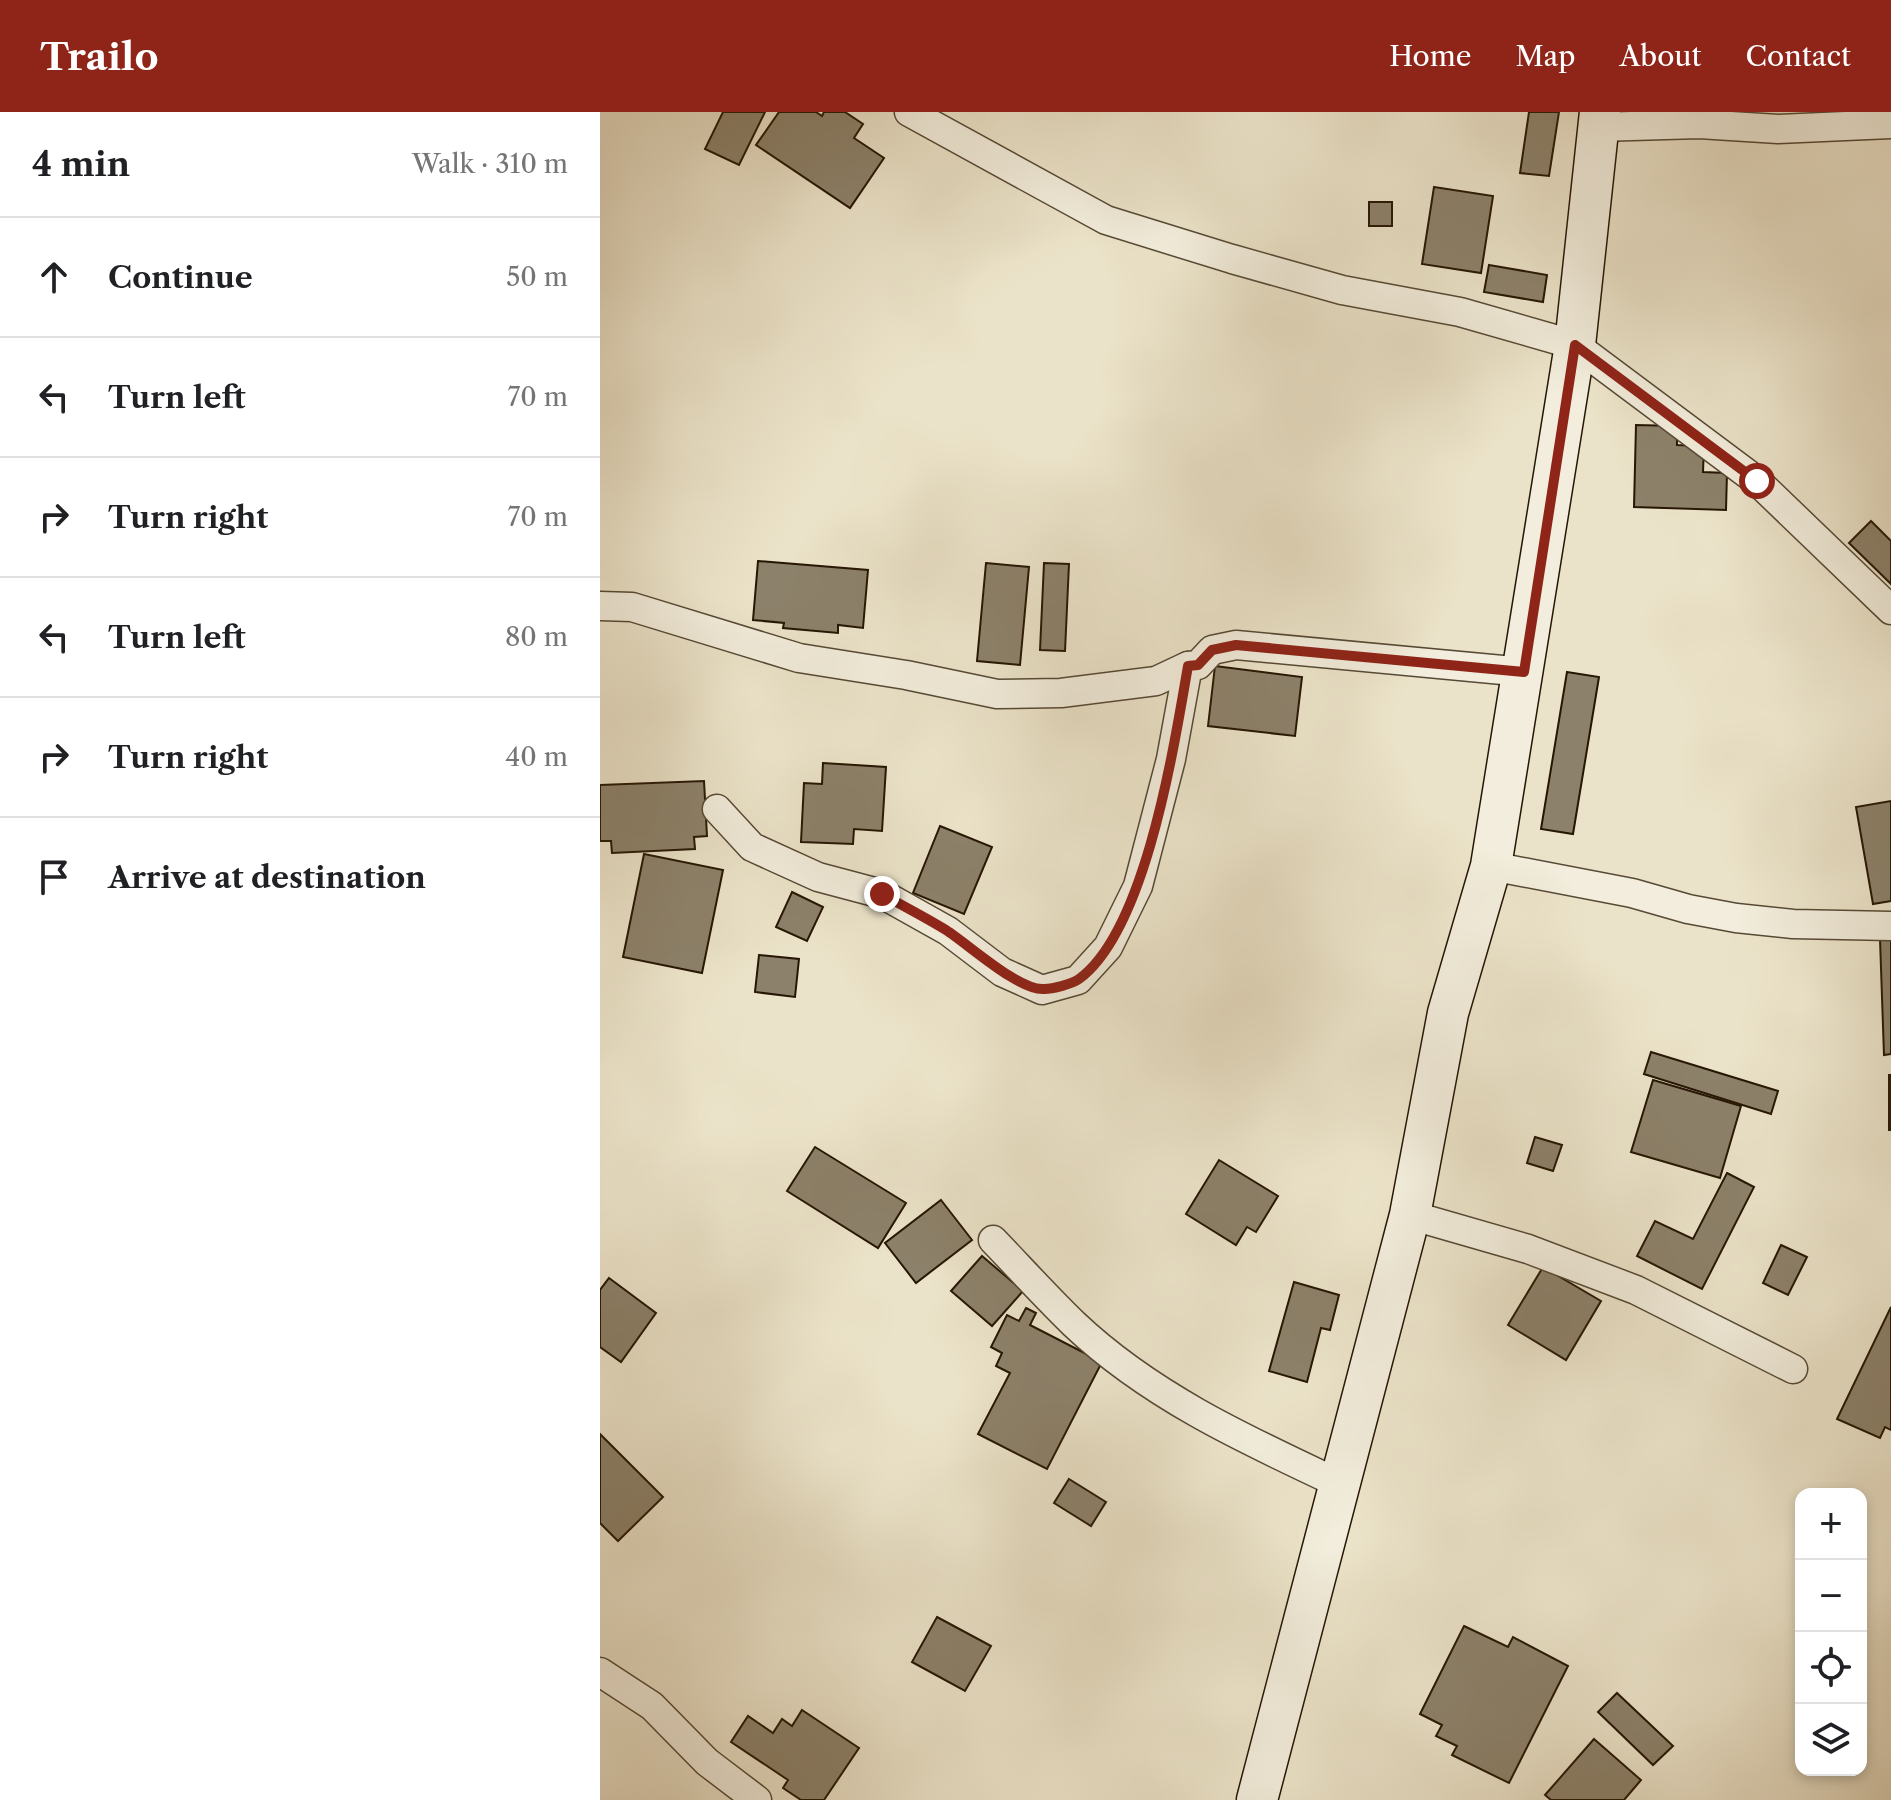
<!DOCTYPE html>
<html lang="en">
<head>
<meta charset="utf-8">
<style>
	body { margin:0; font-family:"Libre Caslon Text",serif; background:#f2f2f2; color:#202124 }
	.controls { position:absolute; right:24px; bottom:24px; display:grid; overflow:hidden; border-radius:16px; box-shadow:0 4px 12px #0003 }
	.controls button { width:72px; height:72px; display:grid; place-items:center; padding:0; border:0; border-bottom:2px solid #e0e0e0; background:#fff; color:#202124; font:40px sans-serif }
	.stop { position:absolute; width:24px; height:24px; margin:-18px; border:6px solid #8f2418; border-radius:50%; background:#fff }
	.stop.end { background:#8f2418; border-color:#fff; box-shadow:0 2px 8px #0008 }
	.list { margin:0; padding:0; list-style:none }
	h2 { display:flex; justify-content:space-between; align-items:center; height:104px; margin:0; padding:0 32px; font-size:34px }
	h2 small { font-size:26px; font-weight:400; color:#757577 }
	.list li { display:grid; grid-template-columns:52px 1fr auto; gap:24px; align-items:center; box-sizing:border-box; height:120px; padding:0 32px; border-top:2px solid #e0e0e0 }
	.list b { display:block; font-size:30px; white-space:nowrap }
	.list em { font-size:26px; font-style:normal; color:#757577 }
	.icon { flex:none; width:44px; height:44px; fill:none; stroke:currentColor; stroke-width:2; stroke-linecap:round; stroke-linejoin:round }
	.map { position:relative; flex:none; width:1291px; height:1688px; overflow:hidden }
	header { display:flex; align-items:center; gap:48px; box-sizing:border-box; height:112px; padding:0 40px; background:#8f2418; color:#fff }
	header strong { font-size:38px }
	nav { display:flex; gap:44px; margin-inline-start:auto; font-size:28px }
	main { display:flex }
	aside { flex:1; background:#fff }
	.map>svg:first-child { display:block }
	.building { fill:#8c816a; stroke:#261604; stroke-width:2 }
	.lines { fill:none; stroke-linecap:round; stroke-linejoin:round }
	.street-casing { stroke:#574935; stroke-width:31 }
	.secondary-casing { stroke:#261604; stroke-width:43 }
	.street { stroke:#f2eddc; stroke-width:28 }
	.secondary { stroke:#f2eddc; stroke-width:40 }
	.route { stroke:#8f2418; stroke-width:10 }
</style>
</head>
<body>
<header>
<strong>Trailo</strong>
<nav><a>Home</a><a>Map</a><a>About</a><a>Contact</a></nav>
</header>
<main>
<aside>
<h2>4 min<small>Walk · 310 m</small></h2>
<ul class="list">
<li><svg class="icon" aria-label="ahead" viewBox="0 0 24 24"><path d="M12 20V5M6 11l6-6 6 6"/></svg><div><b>Continue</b></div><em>50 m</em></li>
<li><svg class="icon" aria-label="left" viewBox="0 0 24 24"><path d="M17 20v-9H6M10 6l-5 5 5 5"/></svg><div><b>Turn left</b></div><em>70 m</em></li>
<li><svg class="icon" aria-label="right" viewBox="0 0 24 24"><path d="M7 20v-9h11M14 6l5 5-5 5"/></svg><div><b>Turn right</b></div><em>70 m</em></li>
<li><svg class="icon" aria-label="left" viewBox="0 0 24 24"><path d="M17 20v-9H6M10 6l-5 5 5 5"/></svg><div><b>Turn left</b></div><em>80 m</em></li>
<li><svg class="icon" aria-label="right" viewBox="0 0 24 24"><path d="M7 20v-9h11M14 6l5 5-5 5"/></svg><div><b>Turn right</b></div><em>40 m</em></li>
<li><svg class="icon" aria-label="arrive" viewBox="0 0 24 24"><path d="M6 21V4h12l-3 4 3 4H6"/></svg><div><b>Arrive at destination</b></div></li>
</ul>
</aside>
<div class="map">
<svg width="1291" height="1688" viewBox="0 0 1291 1688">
	<rect width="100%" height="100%" fill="#ebe3c9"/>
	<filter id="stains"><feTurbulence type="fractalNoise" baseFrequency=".0025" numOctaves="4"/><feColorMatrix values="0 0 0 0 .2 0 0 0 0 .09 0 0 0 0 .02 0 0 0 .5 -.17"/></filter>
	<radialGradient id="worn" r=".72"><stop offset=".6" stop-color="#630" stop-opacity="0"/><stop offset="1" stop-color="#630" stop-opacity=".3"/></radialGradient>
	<g class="building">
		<polygon points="123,0 165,0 139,53 105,37"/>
		<polygon points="179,0 216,0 222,4 224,0 245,0 263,12 254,26 284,46 250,96 156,33"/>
		<polygon points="929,0 959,0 949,64 920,61"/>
		<polygon points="834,75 893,84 881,161 822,152"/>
		<rect x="769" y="90" width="23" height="24"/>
		<polygon points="889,153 947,163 943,190 884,180"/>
		<polygon points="1036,313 1077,314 1077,333 1104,334 1103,360 1127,361 1126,398 1034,395"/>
		<polygon points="1271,409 1291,429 1291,472 1249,431"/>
		<polygon points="158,449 268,458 263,516 238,513 238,521 183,516 184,511 153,508"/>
		<polygon points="386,451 429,455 420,553 377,549"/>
		<polygon points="444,451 469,452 465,539 440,538"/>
		<polygon points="615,554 702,565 695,624 608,614"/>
		<polygon points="967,560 999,565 973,722 941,717"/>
		<polygon points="223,651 286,655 282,719 254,717 253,732 201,730 204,671 222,672"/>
		<polygon points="104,669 107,724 94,725 95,737 12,741 11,729 0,729 0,673"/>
		<polygon points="1291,689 1291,789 1273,792 1256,695"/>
		<polygon points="340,714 392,735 364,802 313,781"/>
		<polygon points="44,742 123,758 102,861 23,845"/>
		<polygon points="192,780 223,795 207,829 176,815"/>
		<polygon points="1280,827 1291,827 1291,942 1284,943"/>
		<polygon points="159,843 199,847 195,885 155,880"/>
		<polygon points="1051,940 1178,979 1171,1002 1044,962"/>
		<rect x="1289" y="963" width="2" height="55"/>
		<polygon points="1053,968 1141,994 1120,1066 1031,1040"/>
		<polygon points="935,1025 962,1033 953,1059 927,1051"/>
		<polygon points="215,1035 306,1091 278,1136 187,1079"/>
		<polygon points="619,1048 678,1084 656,1120 647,1115 636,1133 586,1102"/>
		<polygon points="1127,1061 1154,1075 1102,1177 1037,1144 1055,1109 1093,1127"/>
		<polygon points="341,1088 372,1128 316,1171 285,1131"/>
		<polygon points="1181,1133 1207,1145 1188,1183 1163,1171"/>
		<polygon points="382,1144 423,1179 392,1214 351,1179"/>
		<polygon points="943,1155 1001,1189 966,1248 908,1213"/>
		<polygon points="9,1166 56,1201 21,1250 0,1235 0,1178"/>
		<polygon points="694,1170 739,1183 730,1218 721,1216 707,1270 669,1259"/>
		<polygon points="1291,1195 1291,1318 1285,1315 1280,1326 1237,1307"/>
		<polygon points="426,1196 436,1201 430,1213 502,1250 447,1357 378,1322 410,1261 396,1254 402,1241 391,1235 407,1203 419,1209"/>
		<polygon points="0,1322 63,1385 18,1429 0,1411"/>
		<polygon points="469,1367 506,1390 491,1414 454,1391"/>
		<polygon points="337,1505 391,1534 365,1579 312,1550"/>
		<polygon points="864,1514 908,1535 913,1525 968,1554 909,1671 852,1643 857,1634 836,1624 842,1613 820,1602"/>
		<polygon points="1017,1581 1073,1634 1053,1653 998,1600"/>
		<polygon points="202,1598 259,1636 224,1688 201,1688 183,1676 188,1668 131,1630 148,1604 173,1621 182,1607 192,1614"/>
		<polygon points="994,1627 1041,1668 1024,1688 951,1688 945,1683"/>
	</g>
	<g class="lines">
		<defs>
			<g id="street">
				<polyline points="309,0 506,108 632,147 742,178 860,200 975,233 1157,369 1291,498"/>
				<polyline points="998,15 1099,12 1178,17 1291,12"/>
				<polyline points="0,494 32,495 199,546 306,563 397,582 461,581 556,569 588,554 598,553 612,538 636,533 924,560"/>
				<polyline points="117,697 152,735 218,765 282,782 348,819 402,860 442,878 478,868 508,835 538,774 571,647 588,554"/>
				<polyline points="891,754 1032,781 1088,797 1136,806 1193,812 1291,814"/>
				<polyline points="810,1103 928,1137 1036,1178 1193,1257"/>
				<path d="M393,1128C420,1156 446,1185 474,1212C550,1284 646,1328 740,1372"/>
				<polyline points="0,1560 52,1594 107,1650 157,1688"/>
			</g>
			<polyline id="secondary" points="657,1688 810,1103 848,901 891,754 975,233 1000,0"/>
		</defs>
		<use href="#street" class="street-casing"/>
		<use href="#secondary" class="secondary-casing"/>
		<use href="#street" class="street"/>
		<use href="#secondary" class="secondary"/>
	</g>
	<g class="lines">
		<path class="route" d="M282,782C303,794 325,805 346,818C368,832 419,879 444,877C453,877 472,872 479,867C546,818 574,634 588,554L598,553L612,538L636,533L924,560L975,233L1157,369"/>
	</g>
	<rect width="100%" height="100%" filter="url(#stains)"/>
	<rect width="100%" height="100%" fill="url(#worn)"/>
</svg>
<div class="controls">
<button>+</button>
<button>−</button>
<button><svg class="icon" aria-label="locate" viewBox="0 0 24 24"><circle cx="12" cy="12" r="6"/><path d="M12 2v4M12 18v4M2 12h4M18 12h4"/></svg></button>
<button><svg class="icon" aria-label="layers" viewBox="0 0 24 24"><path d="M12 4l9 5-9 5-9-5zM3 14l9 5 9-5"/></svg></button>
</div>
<div class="stop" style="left:1157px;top:369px"></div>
<div class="stop end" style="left:282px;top:782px"></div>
</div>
</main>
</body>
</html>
